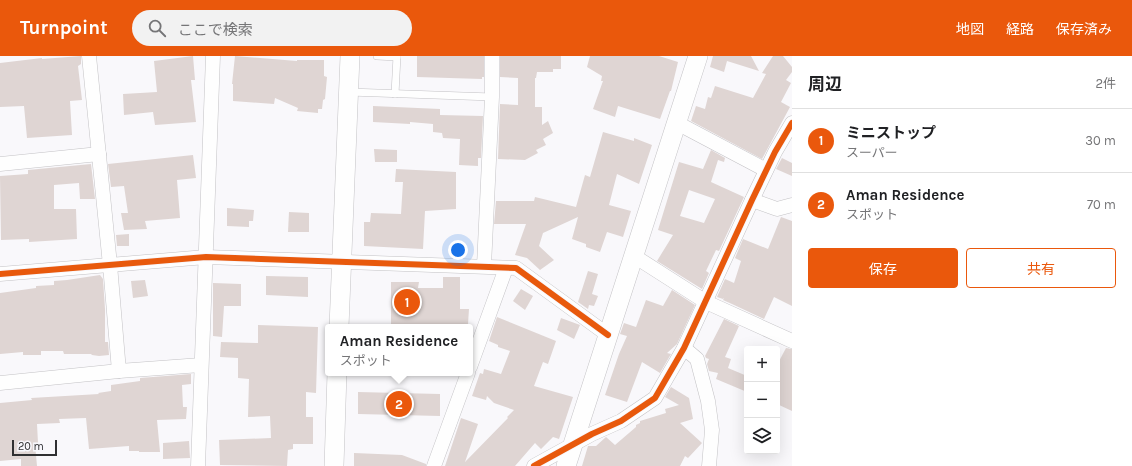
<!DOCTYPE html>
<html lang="ja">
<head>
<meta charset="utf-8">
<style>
	body { margin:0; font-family:Karla,"Noto Sans JP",sans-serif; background:#f2f2f2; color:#202124 }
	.controls { position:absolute; right:12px; bottom:12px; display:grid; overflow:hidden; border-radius:4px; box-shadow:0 4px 16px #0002 }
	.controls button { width:36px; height:36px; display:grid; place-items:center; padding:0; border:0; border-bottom:1px solid #e0e0e0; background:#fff; color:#202124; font:20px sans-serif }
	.scale { position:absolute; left:12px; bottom:10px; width:45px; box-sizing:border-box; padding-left:4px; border:2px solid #303032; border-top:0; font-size:11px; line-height:14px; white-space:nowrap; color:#303032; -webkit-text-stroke:3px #f8f7fc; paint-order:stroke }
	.you { position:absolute; left:458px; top:194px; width:14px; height:14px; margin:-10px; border:3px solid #fff; border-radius:50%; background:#1a73e8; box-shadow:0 0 0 6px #1a73e833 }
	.badge { display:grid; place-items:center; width:26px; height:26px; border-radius:50%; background:#ea580c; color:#fff; font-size:13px; font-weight:700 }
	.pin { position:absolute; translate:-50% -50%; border:2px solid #fff; box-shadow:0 1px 4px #0006 }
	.popup { position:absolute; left:325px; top:268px; width:148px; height:52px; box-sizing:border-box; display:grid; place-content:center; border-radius:4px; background:#fff; filter:drop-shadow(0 1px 3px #0005); font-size:13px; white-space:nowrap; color:#757577 }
	.popup b { font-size:15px; color:#202124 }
	.popup::after { content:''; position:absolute; left:50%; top:100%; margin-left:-8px; border:8px solid transparent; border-top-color:#fff }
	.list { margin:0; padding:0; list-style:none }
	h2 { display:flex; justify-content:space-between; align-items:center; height:52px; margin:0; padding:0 16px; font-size:17px }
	h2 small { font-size:13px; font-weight:400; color:#757577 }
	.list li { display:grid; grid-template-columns:26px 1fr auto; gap:12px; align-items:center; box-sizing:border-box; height:64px; padding:0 16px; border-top:1px solid #e0e0e0 }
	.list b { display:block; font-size:15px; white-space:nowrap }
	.list p { margin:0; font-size:13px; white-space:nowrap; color:#757577 }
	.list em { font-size:13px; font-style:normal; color:#757577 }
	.actions { display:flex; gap:8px; padding:12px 16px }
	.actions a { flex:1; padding:9px 0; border:1px solid #ea580c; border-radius:4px; text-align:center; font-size:14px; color:#ea580c }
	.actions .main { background:#ea580c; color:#fff }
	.icon { flex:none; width:22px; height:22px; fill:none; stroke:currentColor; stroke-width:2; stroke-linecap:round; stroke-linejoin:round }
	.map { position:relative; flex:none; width:792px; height:410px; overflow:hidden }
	header { display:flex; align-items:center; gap:24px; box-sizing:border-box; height:56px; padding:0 20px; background:#ea580c; color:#fff }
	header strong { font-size:19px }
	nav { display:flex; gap:22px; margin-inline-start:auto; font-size:14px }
	.search { width:280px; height:36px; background:#f2f2f2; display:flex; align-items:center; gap:10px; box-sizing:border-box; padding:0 14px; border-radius:22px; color:#757577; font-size:15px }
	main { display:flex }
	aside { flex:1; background:#fff }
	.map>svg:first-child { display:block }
	.building { fill:#dfd5d3; fill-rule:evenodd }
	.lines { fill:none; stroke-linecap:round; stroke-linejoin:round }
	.lane-casing { stroke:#c3c2c5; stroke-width:8 }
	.street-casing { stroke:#c3c2c5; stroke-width:15 }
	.secondary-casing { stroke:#c3c2c5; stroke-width:20 }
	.lane { stroke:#fefefe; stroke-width:7 }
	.street { stroke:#fefefe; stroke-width:14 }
	.secondary { stroke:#fefefe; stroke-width:19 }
	.cycleway-casing { stroke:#f8f7fc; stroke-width:8 }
	.cycleway { stroke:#e8590c; stroke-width:6 }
</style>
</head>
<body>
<header>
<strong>Turnpoint</strong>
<div class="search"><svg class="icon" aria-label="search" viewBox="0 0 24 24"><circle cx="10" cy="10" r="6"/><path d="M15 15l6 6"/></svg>ここで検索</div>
<nav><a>地図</a><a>経路</a><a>保存済み</a></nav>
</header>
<main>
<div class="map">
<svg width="792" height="410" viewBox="0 0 792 410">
	<rect width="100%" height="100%" fill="#f9f8fb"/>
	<g class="building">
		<polygon points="81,0 81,8 78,10 82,44 70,45 72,79 27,82 24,50 0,51 0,7 42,2 42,3"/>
		<polygon points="193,0 195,24 191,24 196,66 155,69 153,56 124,59 123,38 157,36 154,5"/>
		<polygon points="235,0 297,5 297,4 324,4 324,20 327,21 325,43 323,44 322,53 318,53 318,57 297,55 298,52 275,42 274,48 233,45 233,28 232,28"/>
		<polygon points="417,0 484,0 484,21 482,21 482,23 417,21"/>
		<polygon points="500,0 561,0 561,13 553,13 553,16 537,16 536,22 535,22 535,51 542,51 542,69 548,65 553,77 543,83 546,89 536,94 538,97 525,104 498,103 500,48 518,49 518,22 500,21"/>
		<polygon points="590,0 659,0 678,6 671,35 670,35 660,63 618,50 615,61 593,53 603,25 601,25 602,20 587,11"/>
		<polygon points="713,0 751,0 759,15 727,5 724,16 710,11"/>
		<polygon points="773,0 783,0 792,11 792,16 786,24 791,27 781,46 790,51 762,103 691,65 696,50 705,53 708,41 711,42 715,30 753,42 766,18 762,17"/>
		<polygon points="373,50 440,53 440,59 483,60 481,102 478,102 478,110 459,109 460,83 443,82 442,77 433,76 433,68 410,66 410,68 373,66"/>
		<polygon points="603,76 634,85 634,82 652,89 639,128 617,118 609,149 631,155 623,181 607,176 600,196 586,191 586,188 572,183 578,161 543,177 539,190 554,204 540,214 527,202 515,199 526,168 494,168 496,145 534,145 535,141 576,151 585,119 590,121"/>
		<polygon points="374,93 397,94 397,106 375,106"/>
		<path d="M711,94L725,102L724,106L718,104L711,126L744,141L719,195L716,194L706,215L709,217L702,233L657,205L673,179L658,174L679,106L703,113ZM689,134L715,143L704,167L680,160Z"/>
		<polygon points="193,99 196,122 177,124 180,162 145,165 147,173 124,174 121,157 128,157 124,130 111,131 108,108"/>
		<polygon points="782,102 792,107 792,120 776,113"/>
		<polygon points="91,108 95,143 80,143 79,127 54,129 54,153 76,153 77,183 29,186 29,183 1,184 0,120 28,118 28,114"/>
		<polygon points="396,113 456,116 456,153 425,155 423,193 364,190 364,166 370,166 371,157 401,158 403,126 395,126"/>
		<polygon points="227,152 254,154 253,165 249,165 249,171 227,170"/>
		<polygon points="289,156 309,157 309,176 288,176"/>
		<polygon points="781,161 792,165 792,250 774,241 764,263 732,248 723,244 724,242 723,243 717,241 725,223 734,227 741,205 735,202 743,183 768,193"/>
		<polygon points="129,178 129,190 117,190 116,179"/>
		<polygon points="588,215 598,218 592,238 598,240 594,250 589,249 588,253 578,246"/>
		<polygon points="100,219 103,223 105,253 105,286 108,286 109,299 99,300 92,299 91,298 64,298 63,295 41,295 41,299 23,299 23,296 0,298 0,237 36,232 36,230 54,229 54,225 67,224"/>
		<polygon points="266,220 308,221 308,241 266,239"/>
		<polygon points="443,221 460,221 460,253 469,253 468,268 456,268 456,271 391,271 391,226 419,226 418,232 443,232"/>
		<polygon points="145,224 148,240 133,242 131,225"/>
		<polygon points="213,227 241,228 241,250 224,250 222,281 213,280"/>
		<polygon points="521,233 533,240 525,254 513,245"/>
		<polygon points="672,234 695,249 677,288 667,297 671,298 660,317 642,306 627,346 605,339 619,298 627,280 620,278 624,267 636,271 646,244 663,250"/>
		<polygon points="497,261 556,285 548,308 543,306 534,330 573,341 559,383 553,381 541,393 535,387 515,410 445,410 461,362 478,368 465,406 508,362 507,361 514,354 494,347 487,340 486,344 472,340 480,317 483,318 484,313 501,318 510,295 498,291 498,289 489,285"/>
		<polygon points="561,262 580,269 574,283 557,274"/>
		<polygon points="724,263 739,270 725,301 731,303 728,312 747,320 747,336 716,323 718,317 709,315 707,308 709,303 706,302 705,300"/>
		<polygon points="258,269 318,271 316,337 306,336 306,361 313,361 313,388 293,388 293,393 288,394 287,410 220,409 219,384 271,382 270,360 248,361 249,323 238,322 238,302 220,301 221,286 258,287"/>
		<polygon points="786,292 792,293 792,355 777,348 777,309"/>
		<polygon points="191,318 191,328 182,329 183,351 187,351 186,363 157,364 160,396 139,396 139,395 129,395 129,390 89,393 86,362 59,363 60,367 37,368 38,387 35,388 37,410 21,410 21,403 0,405 0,347 32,344 31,342 99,338 98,337 111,335 111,329 140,325 140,322"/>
		<polygon points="671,331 689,342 693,363 680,367 702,387 688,402 685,400 680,410 582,410 588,390 596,390 606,381 615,389 636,371 636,369 640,367 640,365 666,357 665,353 679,349 665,341"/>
		<polygon points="358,336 440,338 440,360 358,358"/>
		<polygon points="189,385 190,402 163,403 163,387"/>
		<polygon points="354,397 402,399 426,408 426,410 354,410"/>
	</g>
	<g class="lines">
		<defs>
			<g id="lane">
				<polyline points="377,0 397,1"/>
				<polyline points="349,36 492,41"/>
				<polyline points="395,38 397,0"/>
			</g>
			<g id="street">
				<polyline points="89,0 110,209 119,315"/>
				<polyline points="677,67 766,114"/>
				<polyline points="0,108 99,98"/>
				<polyline points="752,144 777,153 792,149"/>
				<polyline points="634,200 706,246 792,285"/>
				<polyline points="484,210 492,41 492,0"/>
				<polyline points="0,218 206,201 516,212 608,279"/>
				<polyline points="684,292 697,303 708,345 712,374 709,410"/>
				<polyline points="470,311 506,212"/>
				<polyline points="0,327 119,315 201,309"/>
				<polyline points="198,410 213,0"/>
				<polyline points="434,410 468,317"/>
				<polyline points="534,410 592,378 621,365 655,342 684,292 752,144 775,96 792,67"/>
			</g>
			<g id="secondary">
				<polyline points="339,271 350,0"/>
				<polyline points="334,410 337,317"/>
				<polyline points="566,410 698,0"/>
			</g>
		</defs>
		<use href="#lane" class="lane-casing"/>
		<use href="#street" class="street-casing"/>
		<use href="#secondary" class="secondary-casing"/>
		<use href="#lane" class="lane"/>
		<use href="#street" class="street"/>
		<use href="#secondary" class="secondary"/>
		<defs>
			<g id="cycleway">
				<polyline points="0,218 206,201 516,212 608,279"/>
				<polyline points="534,410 592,378 621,365 655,342 684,292 752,144 775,96 792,67"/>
			</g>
		</defs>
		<use href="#cycleway" class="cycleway-casing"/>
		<use href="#cycleway" class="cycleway"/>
	</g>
</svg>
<div class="controls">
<button>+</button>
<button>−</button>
<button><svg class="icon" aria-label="layers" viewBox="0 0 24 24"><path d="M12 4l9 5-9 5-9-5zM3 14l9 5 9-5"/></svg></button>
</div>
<div class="scale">20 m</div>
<div class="you"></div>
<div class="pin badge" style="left:407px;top:246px">1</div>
<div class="pin badge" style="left:399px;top:348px">2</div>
<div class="popup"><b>Aman Residence</b>スポット</div>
</div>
<aside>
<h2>周辺<small>2件</small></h2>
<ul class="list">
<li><span class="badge">1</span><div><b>ミニストップ</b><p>スーパー</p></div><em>30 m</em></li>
<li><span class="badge">2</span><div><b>Aman Residence</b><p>スポット</p></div><em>70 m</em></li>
</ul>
<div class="actions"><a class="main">保存</a><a>共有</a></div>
</aside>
</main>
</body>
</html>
